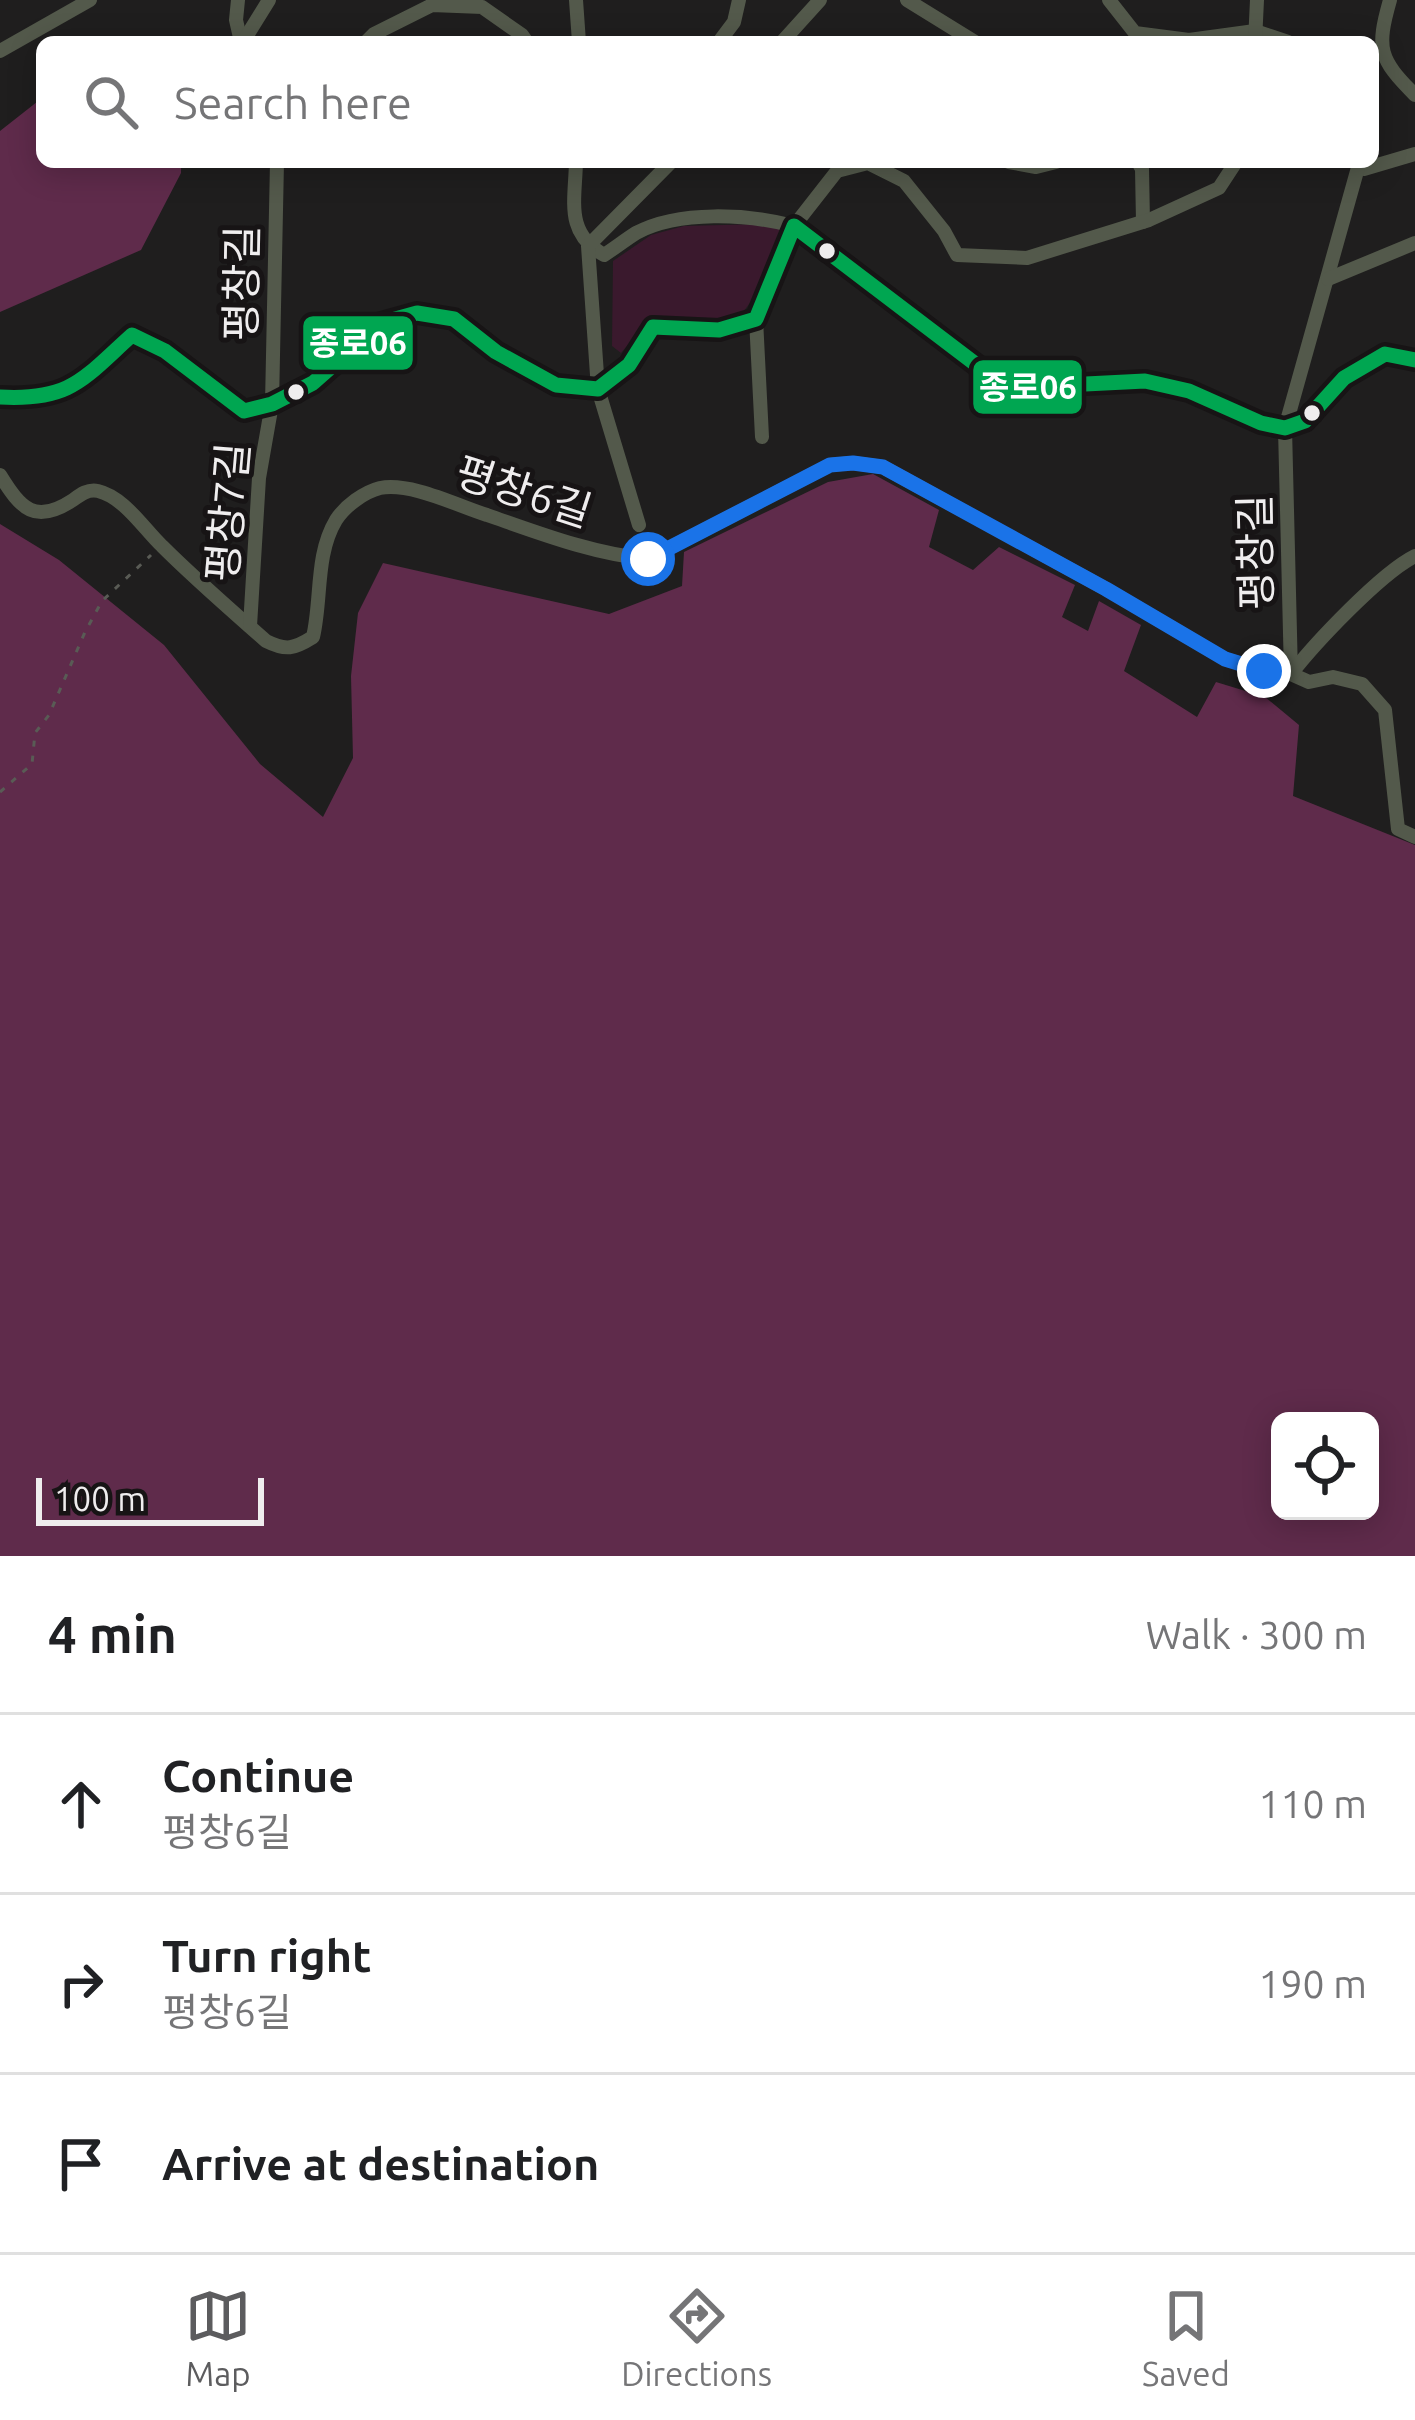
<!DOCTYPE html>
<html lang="en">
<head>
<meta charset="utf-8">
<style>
	body { margin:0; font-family:Ubuntu,"Noto Sans KR",sans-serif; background:#f6f6f6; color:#202124 }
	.controls { position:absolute; right:36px; bottom:36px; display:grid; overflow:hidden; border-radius:18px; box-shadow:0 6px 30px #0003 }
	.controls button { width:108px; height:108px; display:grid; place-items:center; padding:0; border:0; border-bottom:3px solid #e0e0e0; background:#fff; color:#202124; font:60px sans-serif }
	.scale { position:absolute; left:36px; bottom:30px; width:228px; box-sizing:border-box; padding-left:12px; border:6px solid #efedee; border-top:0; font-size:33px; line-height:42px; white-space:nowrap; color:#efedee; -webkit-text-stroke:9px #171415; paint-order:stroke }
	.stop { position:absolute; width:36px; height:36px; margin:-27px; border:9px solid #1a73e8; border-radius:50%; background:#fff }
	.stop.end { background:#1a73e8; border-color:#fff; box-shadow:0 3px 12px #0008 }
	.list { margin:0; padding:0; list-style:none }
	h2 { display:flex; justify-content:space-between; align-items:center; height:156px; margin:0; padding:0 48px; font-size:51px }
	h2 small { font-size:39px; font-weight:400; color:#757577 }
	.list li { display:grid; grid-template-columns:78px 1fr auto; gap:36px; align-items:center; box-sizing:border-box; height:180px; padding:0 48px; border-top:3px solid #e0e0e0 }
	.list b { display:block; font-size:45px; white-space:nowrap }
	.list p { margin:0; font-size:39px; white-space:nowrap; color:#757577 }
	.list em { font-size:39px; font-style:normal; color:#757577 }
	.icon { flex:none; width:66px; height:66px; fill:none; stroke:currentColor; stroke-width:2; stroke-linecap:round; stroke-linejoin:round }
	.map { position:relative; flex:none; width:1415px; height:1556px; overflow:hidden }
	.search { position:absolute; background:#fff; box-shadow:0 6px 30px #0003; left:36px; right:36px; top:36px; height:132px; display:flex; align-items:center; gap:30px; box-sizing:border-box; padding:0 42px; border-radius:18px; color:#757577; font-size:45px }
	.sheet { height:696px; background:#fff }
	nav { display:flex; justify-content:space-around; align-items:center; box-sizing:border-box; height:168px; border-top:3px solid #e0e0e0; background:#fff; font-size:33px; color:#757577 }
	nav a { display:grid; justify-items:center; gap:6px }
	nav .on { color:#5c5c5e }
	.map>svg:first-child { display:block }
	.green { fill:#3a192d }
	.forest { fill:#5f2b4b; fill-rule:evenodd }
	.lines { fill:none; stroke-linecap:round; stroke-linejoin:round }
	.path { stroke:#595b55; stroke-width:3; stroke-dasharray:6 9; stroke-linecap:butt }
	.street { stroke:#53594b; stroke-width:14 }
	.bus-1-casing { stroke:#171415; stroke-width:24 }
	.bus-1 { stroke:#00a651; stroke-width:15 }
	.route { stroke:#1a73e8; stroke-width:15 }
	.bus-dot { fill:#efedee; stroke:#171415; stroke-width:4.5 }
	.labels { text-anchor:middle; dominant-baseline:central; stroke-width:10; stroke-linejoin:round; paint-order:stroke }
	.street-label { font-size:42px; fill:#efedee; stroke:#171415 }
	.line-badge { stroke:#171415; stroke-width:4.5 }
	.badge-label { font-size:33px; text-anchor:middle; font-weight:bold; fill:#fff }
</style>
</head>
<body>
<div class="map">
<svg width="1415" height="1556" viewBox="0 0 1415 1556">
	<rect width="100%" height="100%" fill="#1f1e1e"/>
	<polygon class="green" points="762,224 782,229 758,292 738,319 689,323 649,320 621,353 612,346 613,261 651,235 684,226"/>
	<g class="forest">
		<polygon points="42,98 42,162 181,162 181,173 141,250 0,312 0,131"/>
		<path d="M873,474L939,510L929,547L973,570L999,547L1075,585L1062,617L1088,631L1099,601L1141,625L1124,671L1197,717L1216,682L1265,697L1299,725L1293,796L1415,845V1556H0V524L59,560L164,645L260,764L323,817L353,758L351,676L358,613L383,563L609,614L682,586L684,552L828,482ZM1370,1421V1511H1280V1421Z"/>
	</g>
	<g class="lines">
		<polyline class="path" points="0,792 32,764 35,733 49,715 85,632 102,601 151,555"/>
		<g class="street">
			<polyline points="238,0 236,20 241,42"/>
			<polyline points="576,0 579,42"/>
			<polyline points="907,0 975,42"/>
			<polyline points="1109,0 1135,33 1189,40 1255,31 1288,42"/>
			<path d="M1390,0C1376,49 1379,59 1415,95"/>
			<polyline points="243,42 269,0"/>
			<polyline points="366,42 374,34 432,5 482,7 522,35 527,42"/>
			<polyline points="719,42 734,22 739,0"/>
			<polyline points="782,42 820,0"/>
			<polyline points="1255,42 1257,0"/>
			<polyline points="0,51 90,0"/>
			<path d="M576,162C575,202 565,233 604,255C615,248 625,240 636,233C679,210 748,214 794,226L1007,388L1145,381L1189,391L1261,423L1285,428L1305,421L1344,378L1385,354L1415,360"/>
			<polyline points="1009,162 1036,167 1056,162"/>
			<polyline points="1138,162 1142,169 1143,222"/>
			<polyline points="1357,162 1364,169 1415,154"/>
			<polyline points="1359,164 1285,428 1291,674 1309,682 1333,677 1362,684 1385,710 1398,829 1415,837"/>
			<polyline points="1328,279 1415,243"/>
			<path d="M0,397C75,405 81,378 132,335L165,351L244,411L272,404L313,383L381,323L417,313L454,319L496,352L556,385L598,389L629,365L653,327C688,331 724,336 756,319"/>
			<polyline points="762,437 756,319 794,226 837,171 868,163 904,181 944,231 957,255 1027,258 1149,220 1219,188 1236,162"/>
			<path d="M0,475C21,509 35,525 73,500C81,494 88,489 98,491C124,497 144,529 162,546C195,579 231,610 266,641C286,651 294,649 313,637C322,599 315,555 336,520C345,506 364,492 380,488C411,482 458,506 487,515C539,533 593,554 648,559L830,465L853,463L883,467L1106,589L1225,659L1264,671L1291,674C1315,643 1381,573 1415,556"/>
			<polyline points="639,525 598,389 588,246 671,162"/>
			<polyline points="250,626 259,478 272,404 277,162"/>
		</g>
		<defs>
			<path id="bus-1" d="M0,397C71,401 83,379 132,335L165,351L244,411L272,404L313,383L381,323L417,313L454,319L496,352L556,385L598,389L629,365L653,327L719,330L756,319L794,226L1007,388L1145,381L1189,391L1261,423L1285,428L1305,421L1344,378L1385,354L1415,360"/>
		</defs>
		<use href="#bus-1" class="bus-1-casing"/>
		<use href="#bus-1" class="bus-1"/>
	</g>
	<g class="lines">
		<polyline class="route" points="648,559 830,465 853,463 883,467 1106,589 1225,659 1264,671"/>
	</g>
	<g class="bus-dot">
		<circle cx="827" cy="251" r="10"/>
		<circle cx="296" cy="392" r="10"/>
		<circle cx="1312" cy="413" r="10"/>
	</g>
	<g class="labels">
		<g class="street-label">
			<text transform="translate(241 283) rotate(-89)">평창길</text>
			<text transform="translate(524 491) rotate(18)">평창6길</text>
			<text transform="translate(227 512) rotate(-85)">평창7길</text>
			<text transform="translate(1255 552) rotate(-91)">평창길</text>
		</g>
	</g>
	<g class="line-badge">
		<rect x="301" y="314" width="114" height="58" rx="12" fill="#00a651"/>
		<rect x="971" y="358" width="113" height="58" rx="12" fill="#00a651"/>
	</g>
	<g class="badge-label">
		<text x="358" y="355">종로06</text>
		<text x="1028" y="399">종로06</text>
	</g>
</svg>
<div class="controls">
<button><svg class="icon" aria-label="locate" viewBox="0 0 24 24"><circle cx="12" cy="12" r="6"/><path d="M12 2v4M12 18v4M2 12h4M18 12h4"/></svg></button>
</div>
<div class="scale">100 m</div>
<div class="stop" style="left:648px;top:559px"></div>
<div class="stop end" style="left:1264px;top:671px"></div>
<div class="search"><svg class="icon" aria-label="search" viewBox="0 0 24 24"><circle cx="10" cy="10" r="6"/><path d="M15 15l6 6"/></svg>Search here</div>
</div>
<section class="sheet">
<h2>4 min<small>Walk · 300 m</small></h2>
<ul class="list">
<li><svg class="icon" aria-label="ahead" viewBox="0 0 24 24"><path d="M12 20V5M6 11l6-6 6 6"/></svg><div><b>Continue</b><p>평창6길</p></div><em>110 m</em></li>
<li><svg class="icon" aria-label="right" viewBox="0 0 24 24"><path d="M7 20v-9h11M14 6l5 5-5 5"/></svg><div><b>Turn right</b><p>평창6길</p></div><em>190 m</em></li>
<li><svg class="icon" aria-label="arrive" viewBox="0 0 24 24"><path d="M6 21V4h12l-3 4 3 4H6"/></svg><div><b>Arrive at destination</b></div></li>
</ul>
</section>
<nav>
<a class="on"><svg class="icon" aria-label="map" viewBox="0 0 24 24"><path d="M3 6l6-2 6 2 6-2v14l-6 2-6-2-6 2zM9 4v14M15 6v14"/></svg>Map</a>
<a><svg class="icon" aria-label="directions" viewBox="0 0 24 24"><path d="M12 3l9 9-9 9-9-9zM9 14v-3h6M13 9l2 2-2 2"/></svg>Directions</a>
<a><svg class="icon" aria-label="saved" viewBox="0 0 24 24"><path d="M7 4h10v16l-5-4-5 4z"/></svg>Saved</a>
</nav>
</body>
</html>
